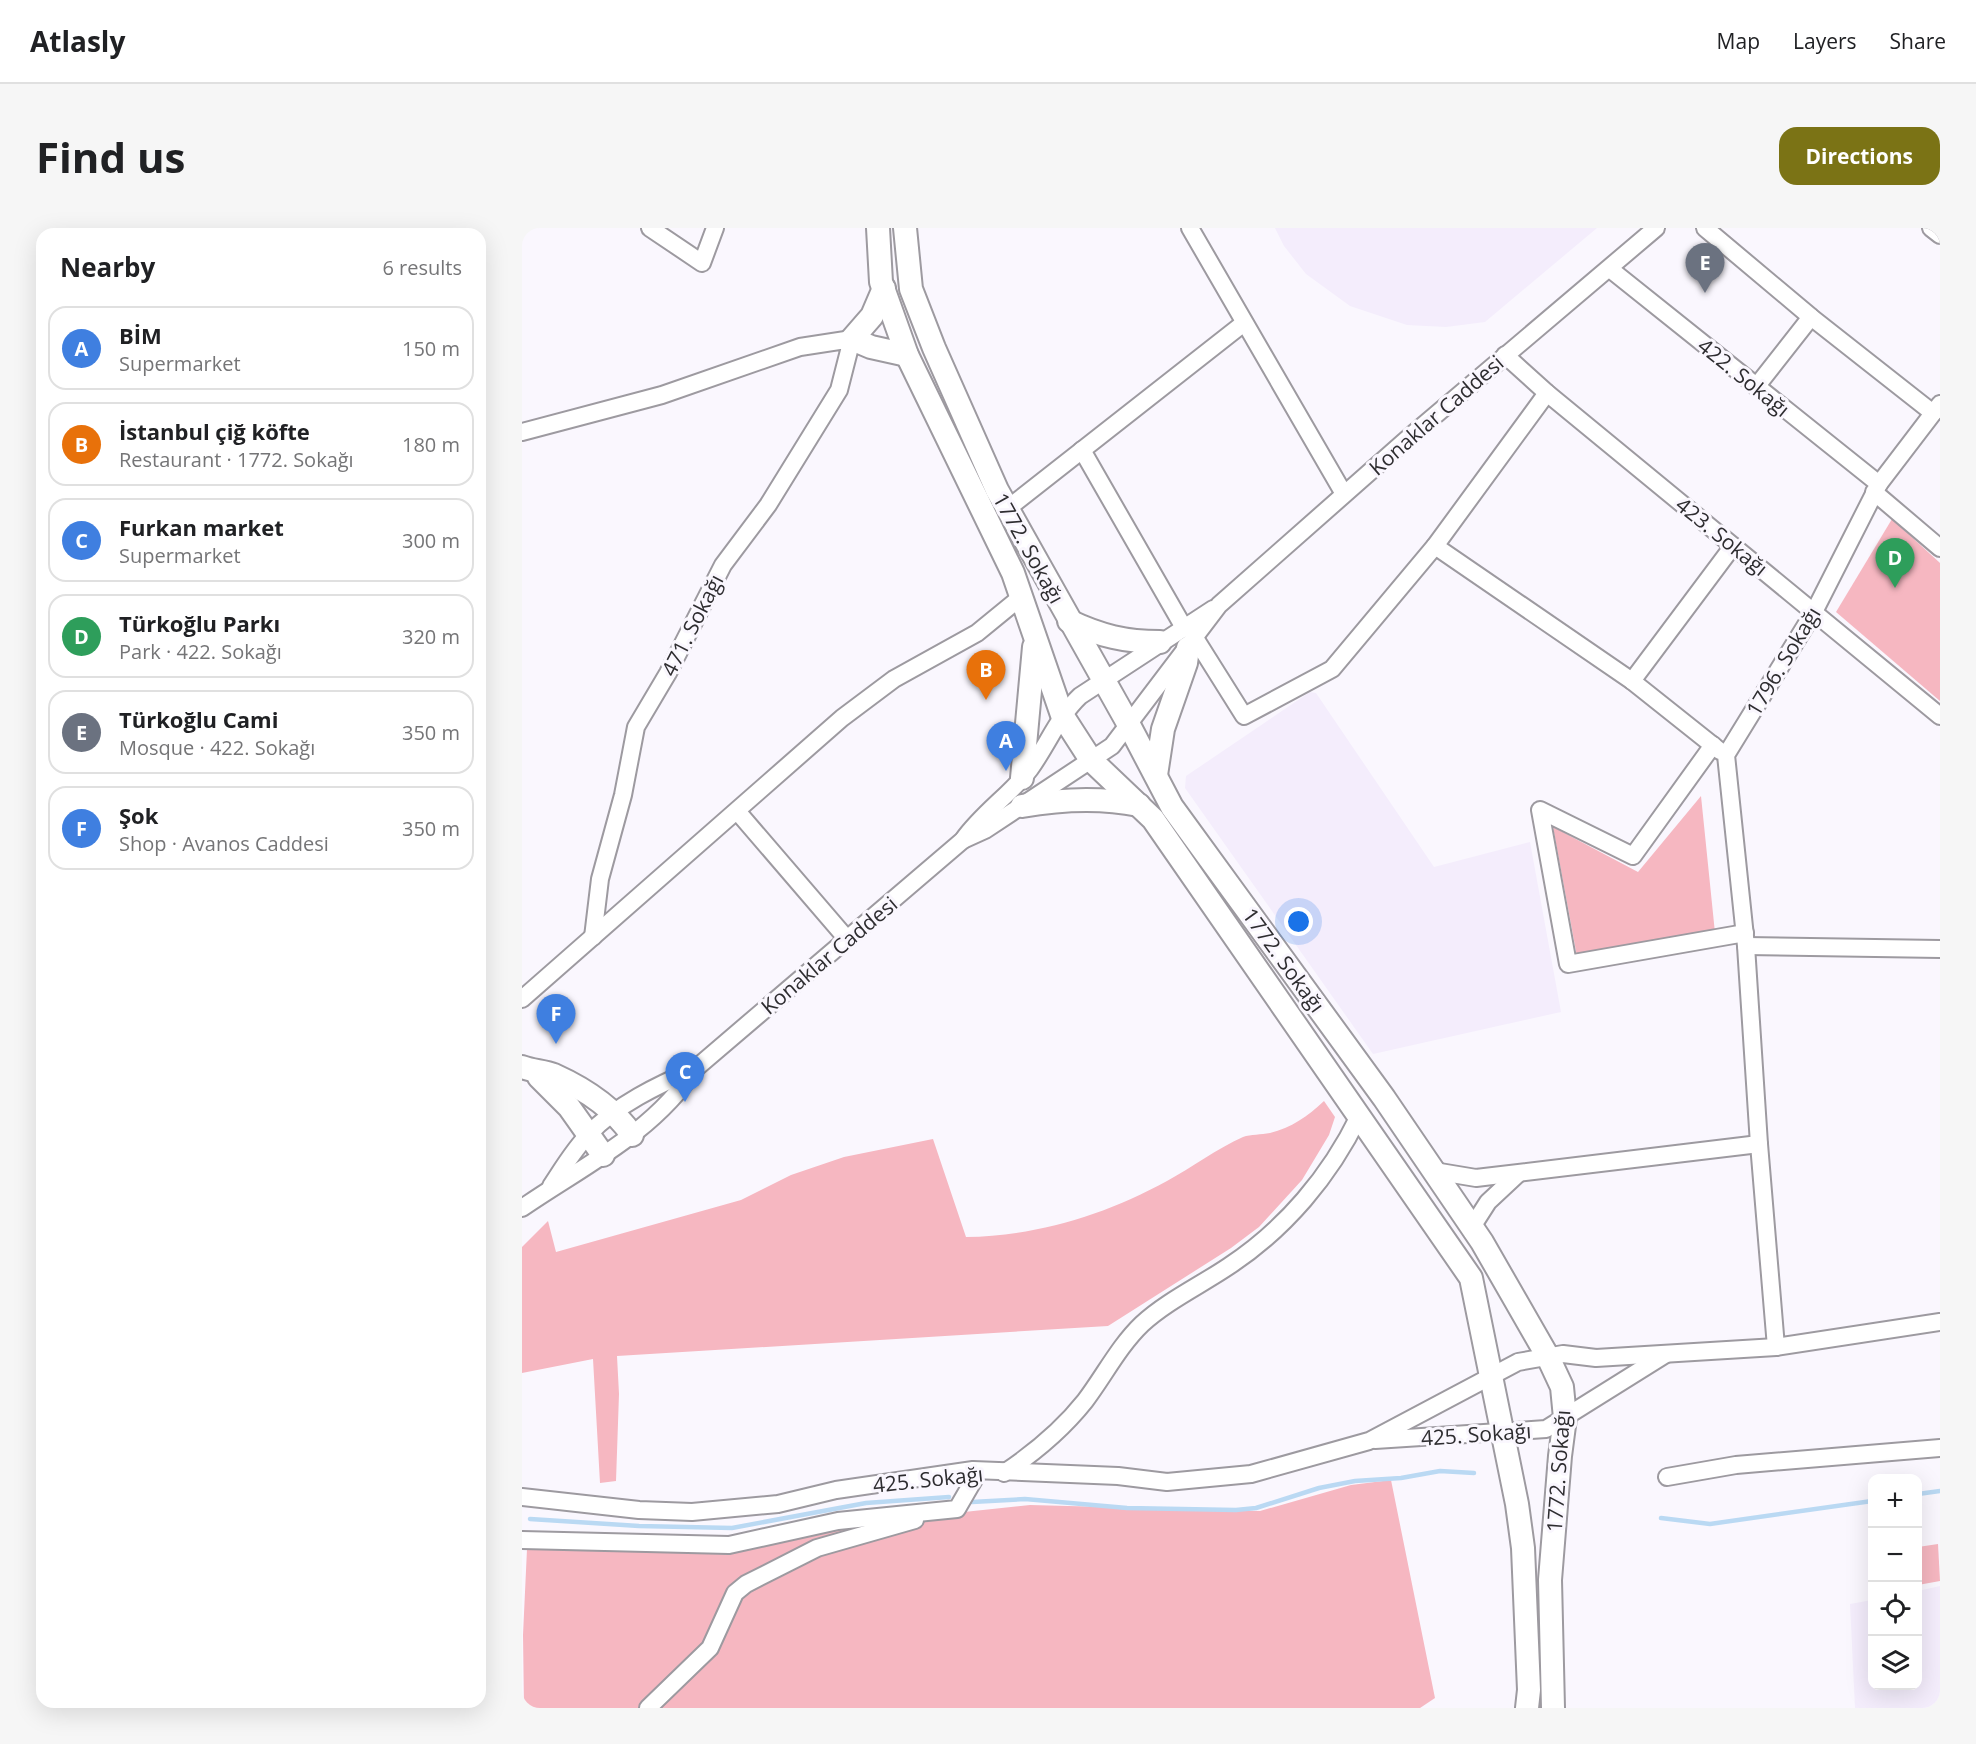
<!DOCTYPE html>
<html lang="en">
<head>
<meta charset="utf-8">
<style>
	body { margin:0; font-family:"Open Sans",sans-serif; background:#f6f6f6; color:#202124 }
	.controls { position:absolute; right:18px; bottom:18px; display:grid; overflow:hidden; border-radius:12px; box-shadow:0 6px 24px #0002 }
	.controls button { width:54px; height:54px; display:grid; place-items:center; padding:0; border:0; border-bottom:2px solid #e0e0e0; background:#fff; color:#202124; font:30px sans-serif }
	.you { position:absolute; left:777px; top:694px; width:21px; height:21px; margin:-15px; border:4px solid #fff; border-radius:50%; background:#1a73e8; box-shadow:0 0 0 9px #1a73e833 }
	.badge { display:grid; place-items:center; width:39px; height:39px; border-radius:50%; background:#7b7315; color:#fff; font-size:20px; font-weight:700 }
	.pin { position:absolute; translate:-50% -50px; filter:drop-shadow(0 2px 3px #0008) }
	.pin::after { content:''; position:absolute; top:32px; width:21px; height:18px; background:inherit; clip-path:polygon(0 0,100% 0,50% 100%) }
	.list { margin:0; padding:0; list-style:none }
	h2 { display:flex; justify-content:space-between; align-items:center; height:78px; margin:0; padding:0 24px; font-size:26px }
	h2 small { font-size:20px; font-weight:400; color:#757577 }
	.list li { display:grid; grid-template-columns:39px 1fr auto; gap:18px; align-items:center; box-sizing:border-box; height:84px; margin:0 12px 12px; padding:0 12px; border:2px solid #e0e0e0; border-radius:18px }
	.list b { display:block; font-size:22px; white-space:nowrap }
	.list p { margin:0; font-size:20px; white-space:nowrap; color:#757577 }
	.list em { font-size:20px; font-style:normal; color:#757577 }
	.icon { flex:none; width:33px; height:33px; fill:none; stroke:currentColor; stroke-width:2; stroke-linecap:round; stroke-linejoin:round }
	.map { position:relative; flex:none; width:1418px; height:1480px; overflow:hidden; border-radius:18px }
	header { display:flex; align-items:center; gap:36px; box-sizing:border-box; height:84px; padding:0 30px; background:#fff; border-bottom:2px solid #e0e0e0 }
	header strong { font-size:28px }
	nav { display:flex; gap:33px; margin-inline-start:auto; font-size:21px }
	.intro { display:flex; align-items:center; justify-content:space-between; box-sizing:border-box; height:144px; padding:0 36px }
	h1 { margin:0; font-size:42px }
	.button { padding:15px 27px; border-radius:18px; background:#7b7315; color:#fff; font-size:21px; font-weight:700 }
	main { display:flex; gap:36px; padding:0 36px }
	aside { flex:1; background:#fff; border-radius:18px; box-shadow:0 6px 24px #0002 }
	.map>svg:first-child { display:block }
	.built { fill:#f4edfc }
	.green { fill:#f6b7c1 }
	.lines { fill:none; stroke-linecap:round; stroke-linejoin:round }
	.stream { stroke:#bad9f3; stroke-width:4.5 }
	.street-casing { stroke:#9d9aa0; stroke-width:20 }
	.secondary-casing { stroke:#9d9aa0; stroke-width:26 }
	.street { stroke:#fff; stroke-width:16 }
	.secondary { stroke:#fff; stroke-width:22 }
	.labels { text-anchor:middle; dominant-baseline:central; stroke-width:6; stroke-linejoin:round; paint-order:stroke }
	.street-label { font-size:21px; fill:#2e2d30; stroke:#faf7fe }
</style>
</head>
<body>
<header>
<strong>Atlasly</strong>
<nav><a>Map</a><a>Layers</a><a>Share</a></nav>
</header>
<div class="intro"><h1>Find us</h1><a class="button">Directions</a></div>
<main>
<aside>
<h2>Nearby<small>6 results</small></h2>
<ul class="list">
<li><span class="badge" style="background:#3f7fe0">A</span><div><b>BİM</b><p>Supermarket</p></div><em>150 m</em></li>
<li><span class="badge" style="background:#e8710a">B</span><div><b>İstanbul çiğ köfte</b><p>Restaurant · 1772. Sokağı</p></div><em>180 m</em></li>
<li><span class="badge" style="background:#3f7fe0">C</span><div><b>Furkan market</b><p>Supermarket</p></div><em>300 m</em></li>
<li><span class="badge" style="background:#2e9e5b">D</span><div><b>Türkoğlu Parkı</b><p>Park · 422. Sokağı</p></div><em>320 m</em></li>
<li><span class="badge" style="background:#6b7280">E</span><div><b>Türkoğlu Cami</b><p>Mosque · 422. Sokağı</p></div><em>350 m</em></li>
<li><span class="badge" style="background:#3f7fe0">F</span><div><b>Şok</b><p>Shop · Avanos Caddesi</p></div><em>350 m</em></li>
</ul>
</aside>
<div class="map">
<svg width="1418" height="1480" viewBox="0 0 1418 1480">
	<rect width="100%" height="100%" fill="#faf7fe"/>
	<g class="built">
		<polygon points="753,0 1075,0 963,94 924,99 885,97 828,78 784,46 762,18"/>
		<polygon points="788,464 794,465 912,639 1008,614 1039,784 851,826 663,560 664,548"/>
		<polygon points="1418,1358 1418,1480 1333,1480 1328,1376 1350,1372 1350,1458 1396,1458 1396,1363"/>
	</g>
	<g class="green">
		<polygon points="1370,291 1418,335 1418,473 1314,384"/>
		<polygon points="1179,568 1193,705 1056,734 1031,599 1116,644"/>
		<path d="M802,873L813,889L807,907L780,952L737,999L709,1020L586,1098L95,1128L97,1166L94,1253L78,1255L71,1131L0,1145V1019L26,993L34,1024L219,972L269,947L322,929L411,911L444,1009C515,1008 583,987 645,953C669,940 696,920 721,909C729,906 739,907 748,905C769,900 786,888 802,873Z"/>
		<polygon points="869,1252 913,1470 898,1480 2,1480 1,1407 5,1321 198,1319 283,1301 508,1277 738,1283 829,1257"/>
		<polygon points="1416,1316 1418,1353 1396,1357 1396,1319"/>
	</g>
	<g class="lines">
		<g class="stream">
			<polyline points="1396,1266 1418,1263"/>
			<polyline points="450,1274 503,1271 605,1280 714,1282 734,1280 797,1260 833,1253 879,1250 918,1243 952,1245"/>
			<polyline points="1139,1290 1188,1296 1350,1273"/>
			<polyline points="8,1291 117,1298 210,1300 344,1275 427,1269"/>
		</g>
		<defs>
			<g id="street">
				<polyline points="128,0 180,35 193,0"/>
				<polyline points="668,0 822,266"/>
				<polyline points="1183,0 1289,89 1411,185"/>
				<polyline points="1409,0 1418,7"/>
				<polyline points="1088,41 1357,256"/>
				<polyline points="983,127 1025,165 1418,488"/>
				<polyline points="1234,159 1289,89"/>
				<polyline points="0,204 140,167 278,119 330,111 317,162 246,277 201,337 146,445 114,499 101,567 78,651 71,709"/>
				<polyline points="560,222 661,398"/>
				<polyline points="1352,264 1418,320"/>
				<polyline points="485,281 722,95"/>
				<polyline points="913,318 1110,453 1198,523"/>
				<polyline points="673,410 722,488 810,441 913,318 1025,165"/>
				<polyline points="1110,453 1211,318"/>
				<polyline points="1191,517 1111,628 1018,582 1046,736 1223,705"/>
				<polyline points="215,583 325,711"/>
				<polyline points="441,612 463,602 590,518 697,377 884,212 1134,0"/>
				<polyline points="1224,718 1418,721"/>
				<polyline points="0,771 320,490 372,451 455,405 499,369"/>
				<polyline points="912,943 954,950 1237,916"/>
				<path d="M29,958C41,940 52,921 67,906C94,877 136,857 173,841"/>
				<path d="M0,980C61,938 131,905 173,841L441,612C460,585 488,567 508,541C526,516 536,489 558,468L691,381"/>
				<polyline points="950,999 966,974 996,946"/>
				<polyline points="1254,1119 1237,916 1224,718 1204,527 1292,384 1357,256 1418,176"/>
				<polyline points="853,1212 1024,1201 1144,1126"/>
				<path d="M482,1245C512,1225 540,1202 563,1173C582,1148 597,1118 620,1096C645,1073 679,1057 707,1038C763,1001 808,948 837,888"/>
				<polyline points="1145,1249 1214,1237 1418,1220"/>
				<polyline points="0,1269 117,1282 170,1284 256,1276 314,1262 451,1242 596,1248 645,1254 729,1246 847,1213 996,1134 1041,1126 1074,1130 1254,1119 1418,1094"/>
				<polyline points="0,1312 207,1317 316,1293 435,1281 457,1243"/>
				<polyline points="126,1480 188,1420 213,1365 224,1356 295,1320 393,1292"/>
			</g>
			<g id="secondary">
				<polyline points="356,0 359,54 385,127 491,345 540,487 569,532 631,591 949,1050 995,1276 1001,1320 1007,1462 1005,1480"/>
				<polyline points="383,0 389,61 412,120 475,262 607,497 650,579 862,870 960,1014 1026,1129 1040,1159 1043,1190 1038,1228 1028,1352 1031,1480"/>
				<polyline points="362,60 350,88 330,111 349,119 385,127"/>
				<path d="M547,393C578,408 604,414 638,414"/>
				<polyline points="634,547 641,501 664,435 666,420"/>
				<polyline points="500,550 512,419"/>
				<path d="M500,578C540,571 577,569 617,577"/>
				<path d="M0,839C10,843 22,843 32,847C63,861 91,879 110,907"/>
				<polyline points="17,849 47,879 81,927"/>
			</g>
		</defs>
		<use href="#street" class="street-casing"/>
		<use href="#secondary" class="secondary-casing"/>
		<use href="#street" class="street"/>
		<use href="#secondary" class="secondary"/>
	</g>
	<g class="labels">
		<g class="street-label">
			<text transform="translate(1222 149) rotate(39)">422. Sokağı</text>
			<text transform="translate(914 187) rotate(-41)">Konaklar Caddesi</text>
			<text transform="translate(1200 308) rotate(39)">423. Sokağı</text>
			<text transform="translate(507 320) rotate(61)">1772. Sokağı</text>
			<text transform="translate(170 397) rotate(-63)">471. Sokağı</text>
			<text transform="translate(1261 433) rotate(-59)">1796. Sokağı</text>
			<text transform="translate(307 727) rotate(-40)">Konaklar Caddesi</text>
			<text transform="translate(762 732) rotate(54)">1772. Sokağı</text>
			<text transform="translate(954 1206) rotate(-4)">425. Sokağı</text>
			<text transform="translate(1036 1243) rotate(-86)">1772. Sokağı</text>
			<text transform="translate(406 1251) rotate(-6)">425. Sokağı</text>
		</g>
	</g>
</svg>
<div class="controls">
<button>+</button>
<button>−</button>
<button><svg class="icon" aria-label="locate" viewBox="0 0 24 24"><circle cx="12" cy="12" r="6"/><path d="M12 2v4M12 18v4M2 12h4M18 12h4"/></svg></button>
<button><svg class="icon" aria-label="layers" viewBox="0 0 24 24"><path d="M12 4l9 5-9 5-9-5zM3 14l9 5 9-5"/></svg></button>
</div>
<div class="you"></div>
<div class="pin badge" style="left:484px;top:543px;background:#3f7fe0">A</div>
<div class="pin badge" style="left:464px;top:472px;background:#e8710a">B</div>
<div class="pin badge" style="left:163px;top:874px;background:#3f7fe0">C</div>
<div class="pin badge" style="left:1373px;top:360px;background:#2e9e5b">D</div>
<div class="pin badge" style="left:1183px;top:65px;background:#6b7280">E</div>
<div class="pin badge" style="left:34px;top:816px;background:#3f7fe0">F</div>
</div>
</main>
</body>
</html>
